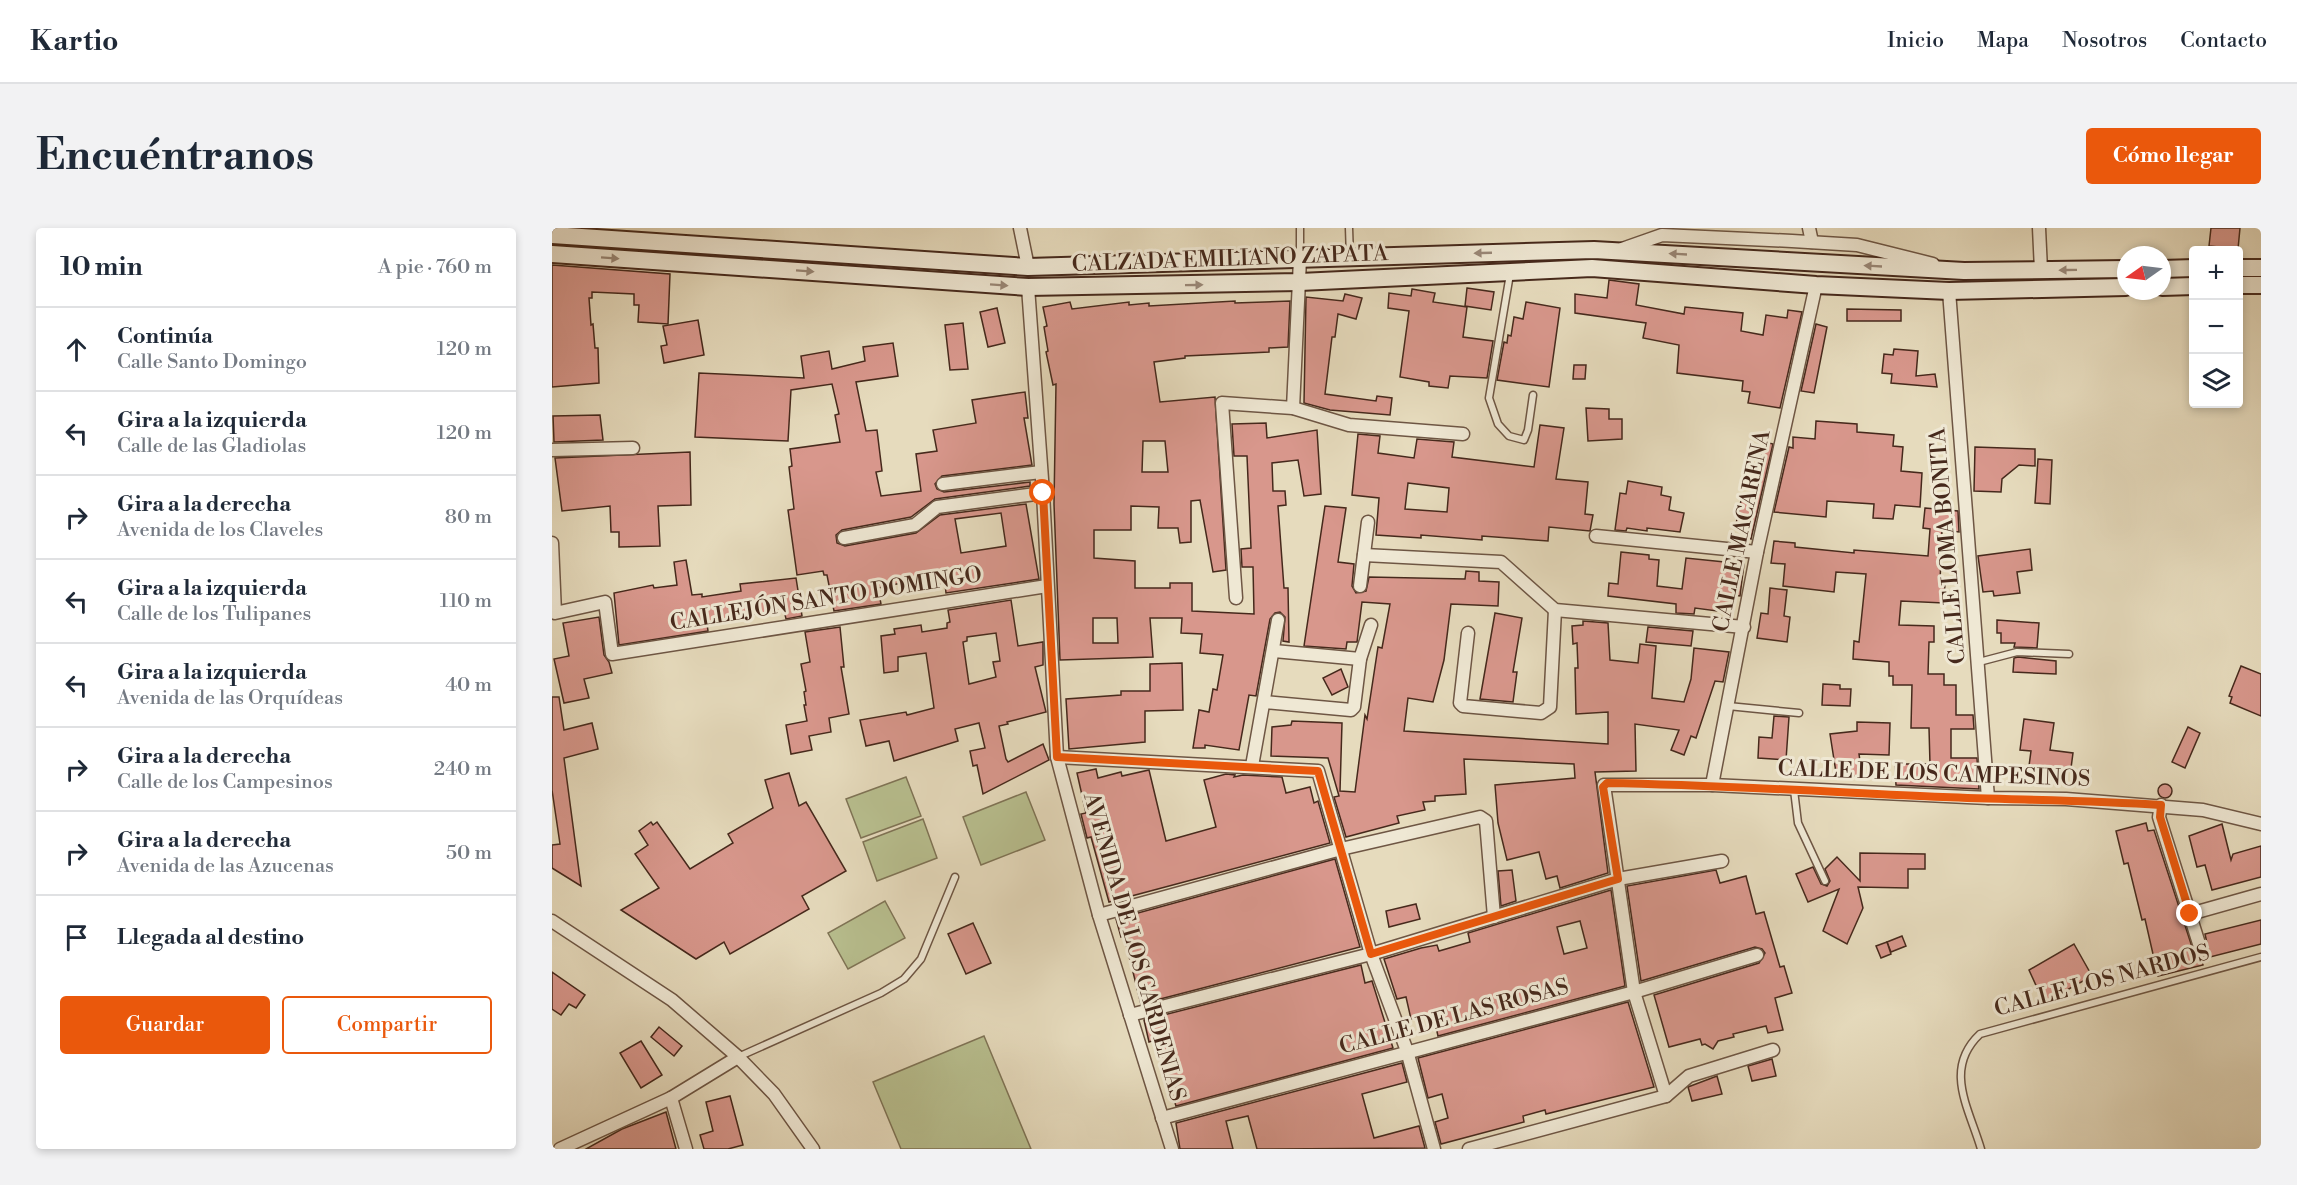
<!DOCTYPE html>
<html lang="es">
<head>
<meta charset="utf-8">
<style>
	body { margin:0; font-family:"Libre Bodoni",serif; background:#f2f2f3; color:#1f2937 }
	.controls { position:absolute; right:18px; top:18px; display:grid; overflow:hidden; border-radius:6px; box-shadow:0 3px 9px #0003 }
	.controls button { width:54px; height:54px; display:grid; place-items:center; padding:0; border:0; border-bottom:2px solid #e0e1e3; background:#fff; color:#1f2937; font:30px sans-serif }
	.compass { position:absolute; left:1565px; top:18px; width:54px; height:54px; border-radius:50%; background:#fff; box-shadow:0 3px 9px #0003; rotate:256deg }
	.stop { position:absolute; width:18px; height:18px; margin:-14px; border:4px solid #ea580c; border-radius:50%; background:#fff }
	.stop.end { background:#ea580c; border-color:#fff; box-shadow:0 2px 6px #0008 }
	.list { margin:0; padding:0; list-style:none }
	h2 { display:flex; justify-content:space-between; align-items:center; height:78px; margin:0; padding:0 24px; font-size:26px }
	h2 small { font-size:20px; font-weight:400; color:#747a83 }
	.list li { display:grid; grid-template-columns:39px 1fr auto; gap:18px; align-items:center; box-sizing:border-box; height:84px; padding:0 24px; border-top:2px solid #e0e1e3 }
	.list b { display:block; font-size:22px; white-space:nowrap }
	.list p { margin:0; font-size:20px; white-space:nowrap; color:#747a83 }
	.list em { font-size:20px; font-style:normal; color:#747a83 }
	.actions { display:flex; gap:12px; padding:18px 24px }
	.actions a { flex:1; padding:14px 0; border:2px solid #ea580c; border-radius:6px; text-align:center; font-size:21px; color:#ea580c }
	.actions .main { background:#ea580c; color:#fff }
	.icon { flex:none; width:33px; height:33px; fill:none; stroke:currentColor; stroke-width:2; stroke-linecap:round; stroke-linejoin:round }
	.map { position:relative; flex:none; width:1709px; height:921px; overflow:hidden; border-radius:6px }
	header { display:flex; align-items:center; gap:36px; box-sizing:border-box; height:84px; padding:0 30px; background:#fff; border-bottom:2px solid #e0e1e3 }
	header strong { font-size:28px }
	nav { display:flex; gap:33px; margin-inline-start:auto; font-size:21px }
	.intro { display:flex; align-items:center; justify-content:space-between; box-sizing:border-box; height:144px; padding:0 36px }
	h1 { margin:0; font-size:42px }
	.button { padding:15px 27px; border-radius:6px; background:#ea580c; color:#fff; font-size:21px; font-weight:700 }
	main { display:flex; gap:36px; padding:0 36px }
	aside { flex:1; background:#fff; border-radius:6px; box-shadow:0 3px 9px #0003 }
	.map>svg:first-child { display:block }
	.green { fill:#b8bf8f; stroke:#7f7456; stroke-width:1.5 }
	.building { fill:#d8978c; stroke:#46291c; stroke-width:1.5; fill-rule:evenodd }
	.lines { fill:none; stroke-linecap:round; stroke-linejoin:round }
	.service-casing { stroke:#6e5644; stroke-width:9 }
	.minor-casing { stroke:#6e5644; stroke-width:15 }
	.secondary-casing { stroke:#46291c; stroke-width:20 }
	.service { stroke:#efe8d4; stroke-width:6 }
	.minor { stroke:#efe8d4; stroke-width:12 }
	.secondary { stroke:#efe8d4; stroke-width:16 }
	.oneway { fill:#9a8878 }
	.route { stroke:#ea580c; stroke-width:8 }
	.labels { text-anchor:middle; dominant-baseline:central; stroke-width:6; stroke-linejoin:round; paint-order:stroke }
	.street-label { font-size:22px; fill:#46291c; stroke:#efe8d4 }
</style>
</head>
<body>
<header>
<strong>Kartio</strong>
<nav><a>Inicio</a><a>Mapa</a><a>Nosotros</a><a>Contacto</a></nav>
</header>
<div class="intro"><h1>Encuéntranos</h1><a class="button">Cómo llegar</a></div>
<main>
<aside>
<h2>10 min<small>A pie · 760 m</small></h2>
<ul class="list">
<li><svg class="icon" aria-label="ahead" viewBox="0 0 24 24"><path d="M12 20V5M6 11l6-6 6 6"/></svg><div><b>Continúa</b><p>Calle Santo Domingo</p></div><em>120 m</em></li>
<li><svg class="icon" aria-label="left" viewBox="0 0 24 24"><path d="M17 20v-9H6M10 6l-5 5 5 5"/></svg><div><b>Gira a la izquierda</b><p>Calle de las Gladiolas</p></div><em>120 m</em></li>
<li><svg class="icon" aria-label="right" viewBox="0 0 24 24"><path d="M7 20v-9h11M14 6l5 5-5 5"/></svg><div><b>Gira a la derecha</b><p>Avenida de los Claveles</p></div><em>80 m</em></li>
<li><svg class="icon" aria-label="left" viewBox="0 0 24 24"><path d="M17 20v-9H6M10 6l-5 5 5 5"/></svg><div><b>Gira a la izquierda</b><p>Calle de los Tulipanes</p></div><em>110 m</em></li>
<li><svg class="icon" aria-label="left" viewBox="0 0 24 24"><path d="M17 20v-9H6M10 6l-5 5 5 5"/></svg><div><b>Gira a la izquierda</b><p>Avenida de las Orquídeas</p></div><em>40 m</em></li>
<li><svg class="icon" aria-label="right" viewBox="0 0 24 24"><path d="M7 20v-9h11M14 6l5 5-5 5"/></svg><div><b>Gira a la derecha</b><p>Calle de los Campesinos</p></div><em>240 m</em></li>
<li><svg class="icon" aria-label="right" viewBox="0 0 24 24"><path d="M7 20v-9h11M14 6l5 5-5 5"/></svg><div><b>Gira a la derecha</b><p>Avenida de las Azucenas</p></div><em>50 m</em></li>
<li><svg class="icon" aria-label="arrive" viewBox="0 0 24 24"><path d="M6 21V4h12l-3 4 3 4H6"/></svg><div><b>Llegada al destino</b></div></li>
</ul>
<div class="actions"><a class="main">Guardar</a><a>Compartir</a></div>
</aside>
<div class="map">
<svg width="1709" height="921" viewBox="0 0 1709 921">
	<rect width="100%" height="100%" fill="#e6dbbd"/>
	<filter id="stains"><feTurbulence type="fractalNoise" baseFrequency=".00333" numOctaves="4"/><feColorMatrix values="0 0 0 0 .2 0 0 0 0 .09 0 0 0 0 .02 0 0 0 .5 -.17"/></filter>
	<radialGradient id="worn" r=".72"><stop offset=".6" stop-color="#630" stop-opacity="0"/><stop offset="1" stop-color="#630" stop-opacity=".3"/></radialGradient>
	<g class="green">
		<polygon points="354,549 369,588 309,610 294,571"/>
		<polygon points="474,564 493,612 429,637 411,589"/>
		<polygon points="371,591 385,630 325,653 311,614"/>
		<polygon points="333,673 353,710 296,741 276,705"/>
		<polygon points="432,808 479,921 349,921 321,854"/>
	</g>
	<g class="building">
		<polygon points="1659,0 1688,0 1686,21 1657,18"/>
		<polygon points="0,37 118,46 116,96 86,94 87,77 82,77 82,66 40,64 40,70 37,70 39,97 41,96 43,120 46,120 47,155 0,159"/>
		<polygon points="1057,52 1087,56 1084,77 1132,86 1133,79 1191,85 1189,103 1211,107 1214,87 1235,90 1236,82 1250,84 1228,180 1196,175 1198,164 1190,163 1191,153 1125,145 1127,117 1091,110 1094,95 1023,85 1023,66 1055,70"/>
		<polygon points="915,60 942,64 939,82 913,78"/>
		<polygon points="860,61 883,65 881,74 915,79 911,109 941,113 935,150 898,148 896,160 877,158 877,154 848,149 857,83 836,80 837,65 859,68"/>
		<polygon points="793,66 810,70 804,91 786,86 783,109 780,109 773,166 824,173 825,168 840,170 838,187 778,182 752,175 754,69 791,73"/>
		<path d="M683,73V75L738,73L736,119L717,120V124L633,128V130L602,134L608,174L663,169L674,342L661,344L648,272L639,273V314L628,315L626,300H606L607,279L579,278V302H542V330L583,333V360H618V355H640V383L702,386L701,339H690L689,321L699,320L695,228H682L680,196L714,195L715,210L765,202L769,266L752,268L746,232L720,235L721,263H733L734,277L726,278L732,360H736L737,414L731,413L733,389L728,384L723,385L718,391L704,468L697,467L687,522L653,517V520H641L647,482L657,484L661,461L665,462L671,427L648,425L650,406L629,405L630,390H598L601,429L508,432L502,276L504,156L501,157L494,124L496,123L492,99L495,98L491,79L518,74L520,81L577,74V77L597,75V78ZM591,213H613L616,244H590ZM541,390H565L566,415H541Z"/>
		<polygon points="974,74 1008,80 997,159 945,152 952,114 955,115 956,107 959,108 962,89 971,91"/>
		<polygon points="445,80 453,115 436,119 428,84"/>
		<polygon points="1295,81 1349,82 1349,93 1295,93"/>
		<polygon points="146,92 152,127 112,135 109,118 115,117 111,98"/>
		<polygon points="411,95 416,141 398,142 393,97"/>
		<polygon points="1264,96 1275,99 1262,165 1249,163"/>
		<path d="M341,115L346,148L304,154L314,203L325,202L330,243L324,244L329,268L369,263L364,226L385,223L381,202L424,195L420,172L473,164L476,190H472L480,237L390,248L383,256L385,261L392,264L478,254V258L383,271L359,289L290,302L284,307L285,315L293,318L364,305L388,287L474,276L487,351L394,365L393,356L356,363L354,354L326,360L329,376L282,383L275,347H272L271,343L245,347L236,282L242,281L237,239L240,238L238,221L288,214L283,187L287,186L280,156L239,162L236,213L143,209L147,145L252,150L249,128L277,123L280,141L313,133L311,119ZM449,285L454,318L409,325L403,291Z"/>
		<polygon points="1342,121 1366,123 1364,148 1383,146 1385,159 1339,155 1340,146 1330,145 1332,126 1341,127"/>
		<polygon points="1022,137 1034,137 1033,151 1021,151"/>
		<polygon points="1034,180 1057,181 1057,191 1070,191 1070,211 1036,213"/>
		<polygon points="48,187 51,212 2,214 1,188"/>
		<polygon points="1264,193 1305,196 1305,204 1342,207 1341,218 1351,219 1349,243 1370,245 1368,279 1343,277 1341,291 1321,290 1322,276 1275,273 1274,289 1222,284 1237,219 1241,220 1241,209 1263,211"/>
		<path d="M988,197L1012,200L1004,251L1036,254L1033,286L1041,287L1038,303L997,299L996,313L930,308V312L869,307V310L824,307L827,270L800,267L806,206L828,208L826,225L862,230L865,211L902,214L900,229L982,239ZM856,255L897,260L895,284L853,281Z"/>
		<polygon points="1213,214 1221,216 1199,311 1190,305 1191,298 1184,296 1190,268 1200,270"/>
		<polygon points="1423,219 1483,221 1483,238 1467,237 1450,251 1449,264 1422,263"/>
		<polygon points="138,224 139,277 106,278 108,318 67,319 67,304 59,304 58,278 10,283 3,230"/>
		<polygon points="1486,231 1500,232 1498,276 1483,275"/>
		<polygon points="1076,253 1110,259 1109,267 1119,269 1117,282 1132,285 1128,304 1095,300 1095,303 1075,300 1074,303 1063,302 1068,265 1074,266"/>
		<polygon points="773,278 794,280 786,334 802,336 800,358 804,365 814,363 817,349 913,351 914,343 927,344 927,353 947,354 946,378 899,376 892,432 881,474 856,470 852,503 1056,516 1056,484 1024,486 1023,440 1026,440 1025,415 1021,416 1020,398 1031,397 1031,393 1056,395 1058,432 1086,435 1088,416 1104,418 1100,470 1132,474 1139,451 1142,420 1177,424 1171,454 1163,453 1144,510 1139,508 1132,527 1119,522 1127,502 1083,496 1084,543 1043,544 1056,645 1008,660 1005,648 994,651 987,624 955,632 946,595 943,557 1023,550 1022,536 912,531 914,566 883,568 883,573 871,574 873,582 845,588 847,595 794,609 782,569 787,568 776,530 719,528 720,499 739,497 740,493 790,495 788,563 803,564 813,487 815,491 826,419 830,420 838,376 810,374 805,414 795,414 794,421 752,418"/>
		<polygon points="1373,280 1406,283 1407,304 1390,302 1388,354 1393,354 1392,375 1349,373 1347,397 1382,398 1382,414 1377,414 1376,446 1392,446 1392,457 1404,457 1404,487 1421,487 1422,501 1399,501 1399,530 1425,530 1427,561 1344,557 1343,536 1378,536 1377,500 1359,500 1360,457 1341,457 1341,448 1337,448 1337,434 1301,431 1302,413 1307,414 1314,346 1284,344 1282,364 1231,358 1233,336 1219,335 1222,313 1243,315 1243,319 1302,325 1302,322 1376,328 1378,301 1371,300"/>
		<polygon points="1478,321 1480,342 1465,344 1468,365 1442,368 1441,363 1431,364 1426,328"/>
		<polygon points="1069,324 1097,327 1097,331 1107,332 1105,358 1130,361 1134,330 1192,336 1188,368 1181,367 1180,381 1165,379 1165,383 1143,380 1142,386 1124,385 1124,376 1056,368 1057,355 1066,356"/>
		<polygon points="134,332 140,367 150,366 150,369 189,363 188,356 244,350 250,388 234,391 232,382 178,390 155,396 156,403 67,417 62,365 101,357 102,360 125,357 122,334"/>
		<polygon points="1218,360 1235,362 1232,388 1238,389 1235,414 1205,410 1209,385 1216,386"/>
		<path d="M459,372L466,418L491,414V437L483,439L494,484L455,494L456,496L447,498L454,531L456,534L491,516L497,532L431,566L425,537L421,538L418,523L433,520L427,495L403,501L406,513L342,533L337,513L314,518L308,492L354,484L355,487L382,480L374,425L346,429V443L332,445L329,408L343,406L342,401L369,397L370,404L395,400V395L398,394L396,382ZM444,405L448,433L441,434L444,449L417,456L411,414L415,413V409Z"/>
		<polygon points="943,385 970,390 961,444 965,444 961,474 928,471"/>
		<polygon points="47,389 52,427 57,434 60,445 32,451 37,470 12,475 2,431 17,428 11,395"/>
		<polygon points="1445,392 1487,395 1485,420 1462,419 1463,415 1449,415 1449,405 1445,405"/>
		<polygon points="288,399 292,439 289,439 297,486 277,490 279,504 257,508 260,522 239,526 234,497 255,493 252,477 254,477 252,464 254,463 249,436 258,434 253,404"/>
		<polygon points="1096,399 1141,403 1139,418 1094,414"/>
		<polygon points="1466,429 1504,433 1504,446 1461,444 1462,430"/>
		<polygon points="630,435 631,482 593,483 593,514 517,521 514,471 569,467 569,463 598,463 598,436"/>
		<polygon points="1689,438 1709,446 1709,488 1678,475 1680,469 1677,468"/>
		<polygon points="789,441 796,459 780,467 771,450"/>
		<polygon points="1271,456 1288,457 1288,461 1299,461 1298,478 1270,477"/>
		<polygon points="0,469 7,469 12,502 40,495 46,521 12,530 29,658 0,640 0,617 8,616 0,562"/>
		<polygon points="1222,488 1237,489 1234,532 1206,530 1207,509 1220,510"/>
		<polygon points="1472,491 1502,495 1498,522 1521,525 1519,540 1477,538 1479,523 1468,522"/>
		<polygon points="1305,494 1338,495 1337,527 1307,526 1310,547 1285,551 1278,506 1305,503"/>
		<polygon points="1636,499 1648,505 1633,540 1620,534"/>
		<polygon points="544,541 546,550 569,544 570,548 597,542 614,613 664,599 652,552 674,546 683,547 682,549 691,547 730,549 734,565 758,559 762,575 766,573 778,615 557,674 539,609 535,610 529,586 534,585 525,545"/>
		<polygon points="237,545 247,578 254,574 294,643 250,668 257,681 178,726 172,714 144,731 69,682 107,660 83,626 96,617 87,603 99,594 101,597 105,594 138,641 181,615 176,606 221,580 213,552"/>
		<circle cx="1613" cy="563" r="7"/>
		<polygon points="1594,595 1596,603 1602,602 1643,728 1651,730 1657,724 1653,706 1709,692 1709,716 1650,731 1651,737 1606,748 1593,691 1590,692 1576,635 1572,636 1564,603"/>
		<polygon points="1670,596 1679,632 1681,626 1709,618 1709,649 1660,662 1653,637 1645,639 1637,608"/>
		<polygon points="1308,625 1373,626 1373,641 1356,641 1356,660 1306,659 1311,680 1295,716 1271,703 1287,661 1256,674 1244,646 1261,639 1269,656 1275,658 1278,653 1273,641 1285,629 1308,653"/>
		<polygon points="783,631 808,719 589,776 572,708 569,709 564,691"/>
		<polygon points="960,642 964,673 949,678 946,643"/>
		<polygon points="1164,642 1168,655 1194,648 1204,686 1212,684 1228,739 1232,738 1240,765 1223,770 1231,802 1216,805 1214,798 1181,806 1182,809 1166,813 1161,821 1153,816 1150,817 1148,811 1117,819 1102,767 1207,735 1213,725 1210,721 1203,719 1089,753 1075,658"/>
		<path d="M1059,662L1073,758L886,808L881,786L859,791L854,769L845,771L832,731L869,720L885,717L887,723L918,714L916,705ZM1028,693L1035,720L1012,726L1005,699Z"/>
		<polygon points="864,676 868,691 837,699 834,683"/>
		<polygon points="421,695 439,735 414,746 396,706"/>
		<polygon points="1350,708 1354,718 1339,724 1335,714"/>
		<polygon points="1335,714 1339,726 1329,730 1324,718"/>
		<polygon points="1522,716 1540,748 1492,775 1477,742"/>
		<polygon points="809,737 813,755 820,753 841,820 624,878 603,812 597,814 592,792"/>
		<polygon points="0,744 33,767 24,780 17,776 9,787 0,781"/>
		<polygon points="1076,774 1102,859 994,886 993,882 971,888 972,894 889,916 883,894 896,890 890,866 876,870 866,830"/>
		<polygon points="107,799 130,818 122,828 99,809"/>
		<polygon points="89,813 110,847 89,860 68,825"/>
		<polygon points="1220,831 1224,848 1200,853 1196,838"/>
		<polygon points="850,835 855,854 810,866 822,910 867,898 873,920 705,921 696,888 674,893 681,921 628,921 624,895"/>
		<polygon points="1165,848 1170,866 1140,873 1136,859"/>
		<polygon points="178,868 191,917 176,921 152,921 148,907 161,903 154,874"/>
		<polygon points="114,884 124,921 34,921 70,901"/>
	</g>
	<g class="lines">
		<defs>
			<g id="service">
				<polyline points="797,0 798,29"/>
				<polyline points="748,31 748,0"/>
				<polyline points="958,46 937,170 946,196 957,208 972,212 976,202 981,167"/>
				<polyline points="1427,434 1465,424 1517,426"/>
				<polyline points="1176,478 1247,485"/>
				<polyline points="1242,562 1246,595 1273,653"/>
				<polyline points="186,829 329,765 352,751 369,731 403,649"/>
				<path d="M1429,921C1417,880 1391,841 1428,806L1709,729"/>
			</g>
			<g id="minor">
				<polyline points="468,0 476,39"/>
				<polyline points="1257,0 1260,14"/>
				<polyline points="1487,0 1489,42"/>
				<polyline points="1070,21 1110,7 1240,13 1305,17 1381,36"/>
				<polyline points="476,59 491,265 505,529 547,687 620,921"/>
				<polyline points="1397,63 1436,570"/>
				<polyline points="741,180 748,31"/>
				<polyline points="0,222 81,220"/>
				<polyline points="391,256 489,244"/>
				<polyline points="1044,308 1205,324"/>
				<polyline points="292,310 363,297 385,279 491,265"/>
				<polyline points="0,315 3,385 53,374 60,426 495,358"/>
				<polyline points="812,327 949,334 1003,382 1192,399"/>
				<polyline points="808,358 816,294"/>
				<polyline points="684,370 670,175 741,180 797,197 911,206"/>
				<polyline points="916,405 908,475 911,478 989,485 998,479 1003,382"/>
				<polyline points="722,423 808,431"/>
				<polyline points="713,474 799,482 802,479 808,431 819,397"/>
				<polyline points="505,529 766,543 819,726 855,823 882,921"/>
				<polyline points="700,538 726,392"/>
				<polyline points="1160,557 1205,324 1264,57"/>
				<polyline points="1609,577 1607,589 1649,722"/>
				<polyline points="1638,686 1709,666"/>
				<polyline points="547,687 789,621 928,589 934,593 942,689"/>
				<polyline points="0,693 120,772 186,829 222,866 261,921"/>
				<polyline points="578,787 819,726 1066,651 1170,633"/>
				<polyline points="1114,868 1082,764 1052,557 1160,557 1436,570 1514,571 1651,582 1709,596"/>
				<polyline points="119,870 134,921"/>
				<polyline points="610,890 1082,764 1205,727"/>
				<polyline points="8,921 119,870 186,829"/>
				<polyline points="917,921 1114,868 1137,848 1221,822"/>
			</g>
			<g id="secondary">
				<polyline points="0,7 476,39 1042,22 1412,43 1574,41"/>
				<polyline points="0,26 476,59 748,54 1040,40 1264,57 1397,63 1574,59"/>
				<polyline points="1686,40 1709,40"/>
				<polyline points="1610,41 1642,40"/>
				<polyline points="1686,57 1709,57"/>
				<polyline points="1610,59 1642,58"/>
			</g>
		</defs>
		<use href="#service" class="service-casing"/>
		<use href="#minor" class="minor-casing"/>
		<use href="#secondary" class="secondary-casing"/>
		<use href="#service" class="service"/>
		<use href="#minor" class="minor"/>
		<use href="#secondary" class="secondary"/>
	</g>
	<defs><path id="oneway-solid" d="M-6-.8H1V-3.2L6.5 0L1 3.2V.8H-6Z" transform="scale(1.5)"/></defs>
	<g class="oneway">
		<use href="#oneway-solid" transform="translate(931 25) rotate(178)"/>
		<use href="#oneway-solid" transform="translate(1126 26) rotate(-177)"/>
		<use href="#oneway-solid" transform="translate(58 30) rotate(4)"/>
		<use href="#oneway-solid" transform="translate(1321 38) rotate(-177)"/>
		<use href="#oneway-solid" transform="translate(1516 42) rotate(179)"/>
		<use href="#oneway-solid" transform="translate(253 43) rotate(4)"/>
		<use href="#oneway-solid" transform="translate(447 57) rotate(4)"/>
		<use href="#oneway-solid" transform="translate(642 57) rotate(-1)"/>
	</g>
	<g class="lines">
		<path class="route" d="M491,265L505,529L766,543L819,726L1066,651L1051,559L1055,555C1167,557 1279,564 1391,569C1464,572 1536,572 1609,577L1608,589L1638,686"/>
	</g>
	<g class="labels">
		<g class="street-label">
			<text transform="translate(678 31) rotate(-2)">CALZADA EMILIANO ZAPATA</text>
			<text transform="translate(1190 303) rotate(-78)">CALLE MACARENA</text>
			<text transform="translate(1396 318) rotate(-95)">CALLE LOMA BONITA</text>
			<text transform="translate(274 371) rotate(-9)">CALLEJÓN SANTO DOMINGO</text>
			<text transform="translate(1382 546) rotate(2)">CALLE DE LOS CAMPESINOS</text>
			<text transform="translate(582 719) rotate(74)">AVENIDA DE LOS GARDENIAS</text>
			<text transform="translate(1550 753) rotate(-15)">CALLE LOS NARDOS</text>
			<text transform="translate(902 789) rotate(-15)">CALLE DE LAS ROSAS</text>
		</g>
	</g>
	<rect width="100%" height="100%" filter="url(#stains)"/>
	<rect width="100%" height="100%" fill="url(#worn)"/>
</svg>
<div class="controls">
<button>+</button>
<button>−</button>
<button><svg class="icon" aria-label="layers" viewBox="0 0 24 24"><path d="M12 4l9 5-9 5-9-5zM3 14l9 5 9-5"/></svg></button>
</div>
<svg class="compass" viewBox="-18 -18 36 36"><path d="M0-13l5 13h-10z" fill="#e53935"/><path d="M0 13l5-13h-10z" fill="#747a83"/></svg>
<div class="stop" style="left:491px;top:265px"></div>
<div class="stop end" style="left:1638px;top:686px"></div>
</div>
</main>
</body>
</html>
